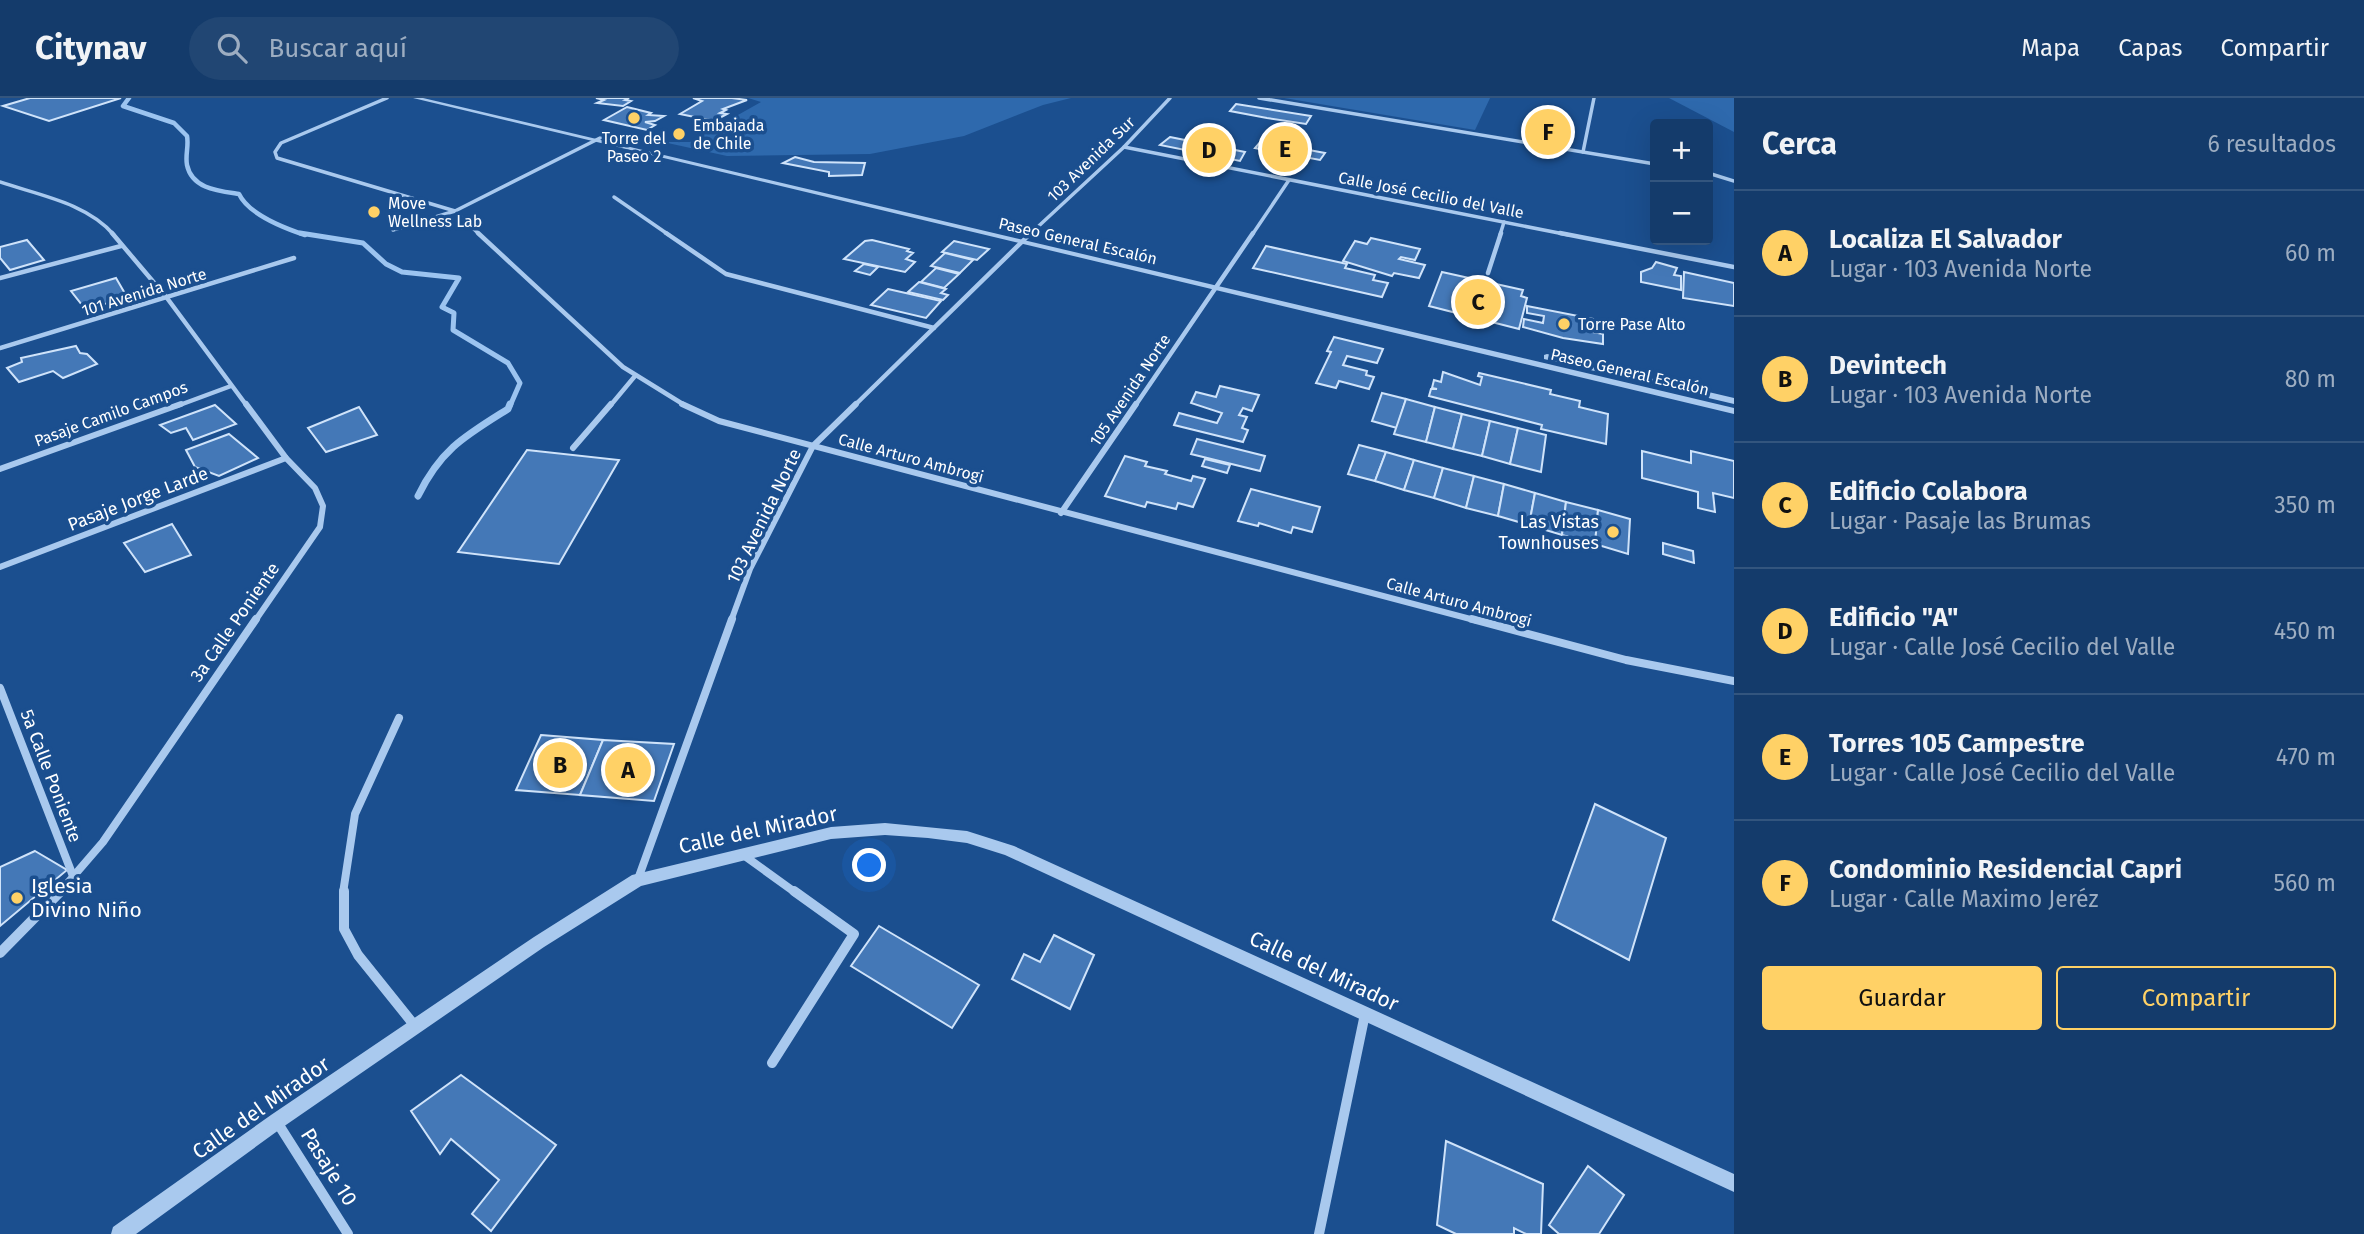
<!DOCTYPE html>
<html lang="es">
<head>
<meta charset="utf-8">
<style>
	body { margin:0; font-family:"Fira Sans",sans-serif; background:#214673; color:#f1f3f6 }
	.controls { position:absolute; right:21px; top:21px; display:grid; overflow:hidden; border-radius:7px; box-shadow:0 7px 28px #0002 }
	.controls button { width:63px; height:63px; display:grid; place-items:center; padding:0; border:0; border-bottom:2px solid #33557e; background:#143b6b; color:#f1f3f6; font:35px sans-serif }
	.you { position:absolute; left:870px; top:768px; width:24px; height:24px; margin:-18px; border:5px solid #fff; border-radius:50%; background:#1a73e8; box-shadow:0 0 0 10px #1a73e833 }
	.badge { display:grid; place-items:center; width:46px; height:46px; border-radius:50%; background:#ffd166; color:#111; font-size:23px; font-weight:700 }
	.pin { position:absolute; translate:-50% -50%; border:4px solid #fff; box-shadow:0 2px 7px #0006 }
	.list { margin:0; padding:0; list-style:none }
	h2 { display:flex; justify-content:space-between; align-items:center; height:91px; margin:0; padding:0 28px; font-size:30px }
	h2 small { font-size:23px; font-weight:400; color:#9dadc1 }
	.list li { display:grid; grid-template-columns:46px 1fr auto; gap:21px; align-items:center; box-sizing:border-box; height:126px; padding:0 28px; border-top:2px solid #33557e }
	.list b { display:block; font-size:26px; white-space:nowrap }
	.list p { margin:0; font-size:23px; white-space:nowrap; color:#9dadc1 }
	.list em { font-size:23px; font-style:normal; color:#9dadc1 }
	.actions { display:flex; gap:14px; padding:21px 28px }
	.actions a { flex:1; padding:16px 0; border:2px solid #ffd166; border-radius:7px; text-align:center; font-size:24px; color:#ffd166 }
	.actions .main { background:#ffd166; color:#111 }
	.icon { flex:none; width:38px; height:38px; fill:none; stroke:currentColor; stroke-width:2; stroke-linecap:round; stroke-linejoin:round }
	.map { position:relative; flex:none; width:1734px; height:1136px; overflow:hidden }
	header { display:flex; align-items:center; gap:42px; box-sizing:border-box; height:98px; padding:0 35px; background:#143b6b; border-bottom:2px solid #33557e }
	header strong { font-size:33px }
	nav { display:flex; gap:38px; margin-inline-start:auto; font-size:24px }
	.search { width:490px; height:63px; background:#214673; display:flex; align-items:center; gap:18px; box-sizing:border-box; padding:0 24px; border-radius:38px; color:#9dadc1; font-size:26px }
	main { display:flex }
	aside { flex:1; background:#143b6b }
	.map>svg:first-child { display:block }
	.green { fill:#2e69ad }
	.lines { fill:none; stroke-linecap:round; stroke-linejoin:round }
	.stream-far2 { stroke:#9cc4f0; stroke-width:4.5 }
	.stream-far1 { stroke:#9cc4f0; stroke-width:5 }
	.stream { stroke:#9cc4f0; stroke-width:7 }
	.building { fill:#4478b7; stroke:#cfe3fa; stroke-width:2 }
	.minor-far4 { stroke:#a9c9ee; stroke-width:3.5 }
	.minor-far3 { stroke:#a9c9ee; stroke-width:4.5 }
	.minor-far2 { stroke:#a9c9ee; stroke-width:6 }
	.minor-far1 { stroke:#a9c9ee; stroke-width:8 }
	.minor { stroke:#a9c9ee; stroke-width:10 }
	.tertiary { fill:#a9c9ee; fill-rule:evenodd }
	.poi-dot { fill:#ffd166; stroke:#1b4f8f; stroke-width:2.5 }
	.labels { text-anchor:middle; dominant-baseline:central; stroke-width:7; stroke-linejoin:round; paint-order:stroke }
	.far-poi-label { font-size:16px; fill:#fff; stroke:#1b4f8f; text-anchor:start }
	.far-street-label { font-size:16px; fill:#fff; stroke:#1b4f8f }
	.street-label { font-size:18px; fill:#fff; stroke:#1b4f8f }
	.poi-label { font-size:18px; fill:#fff; stroke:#1b4f8f; text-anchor:end }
	.near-street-label { font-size:21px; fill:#fff; stroke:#1b4f8f }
	.near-poi-label { font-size:21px; fill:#fff; stroke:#1b4f8f; text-anchor:start }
</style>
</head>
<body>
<header>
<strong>Citynav</strong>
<div class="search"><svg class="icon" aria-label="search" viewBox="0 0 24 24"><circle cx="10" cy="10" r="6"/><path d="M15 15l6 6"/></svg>Buscar aquí</div>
<nav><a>Mapa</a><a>Capas</a><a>Compartir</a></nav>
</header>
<main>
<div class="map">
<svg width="1734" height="1136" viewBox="0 0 1734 1136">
	<rect width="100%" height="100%" fill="#1b4f8f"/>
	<g class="green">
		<polygon points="748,0 1071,0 1043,7 964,38 870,56 727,58 663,44 690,44 761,4"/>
		<polygon points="1284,0 1490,0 1475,32"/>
		<polygon points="1669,0 1734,0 1734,34"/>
	</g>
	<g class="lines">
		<path class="stream-far2" d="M129,0L123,8L174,25L187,38C189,48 185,57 187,67C192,91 219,93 239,96C249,117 284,130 305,137"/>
		<polyline class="stream-far1" points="300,135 363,145 386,166 402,174 459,180 442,209 454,215 453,232 508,265 520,285 510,308"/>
		<path class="stream" d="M418,398C441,351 465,338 508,311L510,306"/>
	</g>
	<g class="building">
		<polygon points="30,0 121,0 49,23 3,8"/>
		<polygon points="596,0 629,0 625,2 631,3 623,8 597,5 604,2"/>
		<polygon points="693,0 732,0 747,2 723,11 726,12 720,15 727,16 714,23 680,16 702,3"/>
		<polygon points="1236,6 1311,18 1306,26 1267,20 1230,13"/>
		<polygon points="627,9 651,15 648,17 664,18 655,23 645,24 655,27 647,32 604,22"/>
		<polygon points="1542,26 1569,31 1568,38 1555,36 1552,45 1525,40 1528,29"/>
		<polygon points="1170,39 1245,54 1240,63 1160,47"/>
		<polygon points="1261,43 1325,55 1320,62 1255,50"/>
		<polygon points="795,59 814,64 865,65 862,77 829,78 829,74 783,65"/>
		<polygon points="1371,140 1420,151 1415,162 1401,159 1399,161 1425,167 1419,180 1394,175 1392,178 1343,163 1355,143 1367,146"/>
		<polygon points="27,142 44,162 10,172 0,160 0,149"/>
		<polygon points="872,142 909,151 907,153 913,155 906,161 915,164 905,174 844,161 865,143"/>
		<polygon points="954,143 989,151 977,162 942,154"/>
		<polygon points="1266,148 1347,166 1345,170 1375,177 1373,182 1388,185 1382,199 1253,170"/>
		<polygon points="945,155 973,162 960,175 931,168"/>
		<polygon points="1656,164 1677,170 1674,177 1681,178 1681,192 1641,184 1641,174 1652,170"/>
		<polygon points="864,166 878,169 870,177 855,173"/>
		<polygon points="936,170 959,176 944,190 921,184"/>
		<polygon points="1442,174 1523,192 1521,198 1527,200 1519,231 1429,208"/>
		<polygon points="1684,174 1734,185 1734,208 1683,200"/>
		<polygon points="116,180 127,199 86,212 71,193"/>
		<polygon points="919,184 946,191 941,195 948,197 943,202 908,194"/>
		<polygon points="888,191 941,203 926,220 871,207"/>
		<polygon points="1527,208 1604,223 1605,231 1587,227 1587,233 1603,236 1603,246 1563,240 1523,229 1524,221 1543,225 1544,218 1527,215"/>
		<polygon points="1334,239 1383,251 1377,265 1347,258 1343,267 1367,273 1366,277 1374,279 1369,291 1339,283 1336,290 1316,285 1331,254 1327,253"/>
		<polygon points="76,248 80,255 87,256 97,266 63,280 53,273 19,284 7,270 22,264 21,260"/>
		<polygon points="1443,274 1480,287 1482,279 1478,278 1479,275 1551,292 1550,296 1580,303 1579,309 1608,316 1606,346 1541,331 1542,327 1429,298 1431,291 1437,291 1432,290 1434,282 1441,284"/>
		<polygon points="1220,288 1259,297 1252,313 1243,310 1239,317 1247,319 1242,330 1248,332 1243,344 1174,327 1179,315 1217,325 1222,315 1191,305 1196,294 1216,299"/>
		<polygon points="1382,295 1406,301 1397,330 1372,323"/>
		<polygon points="1406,301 1435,309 1426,344 1394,336"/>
		<polygon points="215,307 236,326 193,342 186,330 171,335 160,327"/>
		<polygon points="359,309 377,337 326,354 308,330"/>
		<polygon points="1435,309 1462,316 1453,351 1426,344"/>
		<polygon points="1462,316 1490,323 1482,358 1453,351"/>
		<polygon points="1490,323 1518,330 1510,366 1482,358"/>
		<polygon points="1518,330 1546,337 1541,374 1510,366"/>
		<polygon points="229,336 258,360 219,378 195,369 186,352"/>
		<polygon points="1197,341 1265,358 1260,373 1191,356"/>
		<polygon points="1359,347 1386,354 1375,383 1348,376"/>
		<polygon points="527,352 619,362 559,466 458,454"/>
		<polygon points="1642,353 1691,365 1691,353 1734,363 1734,400 1713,395 1715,414 1698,410 1698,394 1642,380"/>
		<polygon points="1386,354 1414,362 1404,392 1375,383"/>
		<polygon points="1125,358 1147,364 1145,368 1167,373 1165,376 1191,383 1193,378 1205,381 1193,409 1178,405 1176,411 1147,404 1145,409 1105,398"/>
		<polygon points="1205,361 1230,367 1227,375 1202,368"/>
		<polygon points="1414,362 1443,370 1434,400 1404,392"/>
		<polygon points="1443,370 1474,378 1466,410 1434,400"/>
		<polygon points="1474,378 1504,386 1498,418 1466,410"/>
		<polygon points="1504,386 1535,395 1529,427 1498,418"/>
		<polygon points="1251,391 1320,409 1312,434 1293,429 1291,435 1259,425 1258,428 1238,423"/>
		<polygon points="1535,395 1566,404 1562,437 1529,427"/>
		<polygon points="1566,404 1598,412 1595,446 1562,437"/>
		<polygon points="1598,412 1630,421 1628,456 1595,446"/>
		<polygon points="172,426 191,457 145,474 124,445"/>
		<polygon points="1663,445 1693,453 1694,465 1663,456"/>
		<polygon points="541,637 603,642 580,697 516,692"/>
		<polygon points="603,642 674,646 654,703 580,697"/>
		<polygon points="1595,706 1666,740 1629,862 1553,822"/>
		<polygon points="35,753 67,772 0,828 0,769"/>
		<polygon points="879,828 979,887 952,930 851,868"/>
		<polygon points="1054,837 1094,857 1070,911 1012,881 1024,856 1040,864"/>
		<polygon points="461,977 556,1047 491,1133 472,1116 499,1082 451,1041 440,1056 411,1013"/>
		<polygon points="1446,1043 1543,1086 1541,1136 1526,1136 1514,1130 1514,1136 1456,1136 1437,1127"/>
		<polygon points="1588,1068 1624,1097 1599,1136 1559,1136 1549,1127"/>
	</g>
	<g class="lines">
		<g class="minor-far4">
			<polyline points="387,0 281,45 275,54 277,60 455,113 480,137"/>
			<polyline points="1259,0 1655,66"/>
			<polyline points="1124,49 1569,137"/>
			<polyline points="1583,54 1594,0"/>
			<polyline points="1708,75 1734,83"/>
			<path d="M0,84C38,97 87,105 114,137"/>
			<polyline points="614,99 669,137"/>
			<polyline points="393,132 455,113 604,38"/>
			<polyline points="1029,137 1124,49 1170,0"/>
			<polyline points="1252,137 1289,82"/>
			<polyline points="1500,137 1504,124"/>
		</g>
		<g class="minor-far3">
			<polyline points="112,135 167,200 247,308"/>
			<polyline points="478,135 623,269 686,308"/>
			<polyline points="666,135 726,176 934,230"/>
			<polyline points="1560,135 1734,169"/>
			<polyline points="1488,175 1501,135"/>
			<polyline points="0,180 121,148"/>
			<polyline points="0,250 294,160"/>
			<polyline points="177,308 231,288"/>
			<polyline points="610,308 635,278"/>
			<polyline points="854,308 1031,135"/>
			<polyline points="1135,308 1253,135"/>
		</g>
		<g class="minor-far2">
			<polyline points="246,306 286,360 315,390 323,408 320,429 255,523"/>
			<polyline points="682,306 719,323 1478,523"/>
			<polyline points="573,350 611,306"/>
			<polyline points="0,371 181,306"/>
			<polyline points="1061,415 1136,306"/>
			<polyline points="0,469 286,360"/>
			<polyline points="731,523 750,471 813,348 856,306"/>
		</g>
		<g class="minor-far1">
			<polyline points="1472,521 1626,562 1734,583"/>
			<polyline points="0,590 73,778"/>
			<polyline points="742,756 796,795"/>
			<polyline points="638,781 732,521"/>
			<polyline points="59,795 103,744 256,521"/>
			<polyline points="343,795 355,716 399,620"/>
		</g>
		<g class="minor">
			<polyline points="344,793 344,831 358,857 415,928"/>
			<polyline points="0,855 61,793"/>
			<polyline points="772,965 854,836 794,793"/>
			<polyline points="277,1024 348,1136"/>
			<polyline points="1319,1136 1365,916"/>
		</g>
		<g class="tertiary">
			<polygon points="413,0 423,0 1734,310 1734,316"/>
			<polygon points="1547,256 1734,300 1734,306 1544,261 1544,257"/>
			<polygon points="885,725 967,733 1014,748 1734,1076 1734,1094 1005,757 967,745 928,740 885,737 831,741 641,788 544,849 283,1029 136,1136 111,1136 113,1129 271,1017 534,839 632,777 831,729"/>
		</g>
	</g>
	<g class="poi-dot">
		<circle cx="634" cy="20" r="7"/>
		<circle cx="679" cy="36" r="7"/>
		<circle cx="374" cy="114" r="7"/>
		<circle cx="1564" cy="226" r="7"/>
		<circle cx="1613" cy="434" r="7"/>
		<circle cx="17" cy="800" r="7"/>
	</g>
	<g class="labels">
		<g class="far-poi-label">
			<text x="693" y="27">Embajada<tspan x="693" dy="18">de Chile</tspan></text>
			<text x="634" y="40" text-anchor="middle">Torre del<tspan x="634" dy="18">Paseo 2</tspan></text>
			<text x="388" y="105">Move<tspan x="388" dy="18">Wellness Lab</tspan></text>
			<text x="1578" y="226">Torre Pase Alto</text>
		</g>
		<g class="far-street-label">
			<text transform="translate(1091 61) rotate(-44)">103 Avenida Sur</text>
			<text transform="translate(1431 97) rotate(11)">Calle José Cecilio del Valle</text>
			<text transform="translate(1078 143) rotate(13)">Paseo General Escalón</text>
			<text transform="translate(144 194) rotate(-17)">101 Avenida Norte</text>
			<text transform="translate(1630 274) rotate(13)">Paseo General Escalón</text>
			<text transform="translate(1130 292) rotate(-56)">105 Avenida Norte</text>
			<text transform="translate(111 316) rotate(-20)">Pasaje Camilo Campos</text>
			<text transform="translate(911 360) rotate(15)">Calle Arturo Ambrogi</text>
			<text transform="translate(1459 504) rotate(15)">Calle Arturo Ambrogi</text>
		</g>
		<g class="street-label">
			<text transform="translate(138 401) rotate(-21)">Pasaje Jorge Larde</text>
			<text transform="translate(764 418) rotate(-64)">103 Avenida Norte</text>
			<text transform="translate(235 524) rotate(-55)">3a Calle Poniente</text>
			<text transform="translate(51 678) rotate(69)">5a Calle Poniente</text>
		</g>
		<g class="poi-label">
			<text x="1599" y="424">Las Vistas<tspan x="1599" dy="21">Townhouses</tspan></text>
		</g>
		<g class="near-street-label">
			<text transform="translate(758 732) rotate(-12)">Calle del Mirador</text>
			<text transform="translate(1324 873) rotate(25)">Calle del Mirador</text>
			<text transform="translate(261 1010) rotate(-35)">Calle del Mirador</text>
			<text transform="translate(329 1069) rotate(58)">Pasaje 10</text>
		</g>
		<g class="near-poi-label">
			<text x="31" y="788">Iglesia<tspan x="31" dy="24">Divino Niño</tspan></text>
		</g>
	</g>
</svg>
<div class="controls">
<button>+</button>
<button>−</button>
</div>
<div class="you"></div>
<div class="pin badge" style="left:628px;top:672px">A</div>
<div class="pin badge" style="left:560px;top:667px">B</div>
<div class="pin badge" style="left:1478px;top:204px">C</div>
<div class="pin badge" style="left:1209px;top:52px">D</div>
<div class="pin badge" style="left:1285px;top:51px">E</div>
<div class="pin badge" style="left:1548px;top:34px">F</div>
</div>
<aside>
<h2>Cerca<small>6 resultados</small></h2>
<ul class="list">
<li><span class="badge">A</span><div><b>Localiza El Salvador</b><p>Lugar · 103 Avenida Norte</p></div><em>60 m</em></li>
<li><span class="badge">B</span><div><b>Devintech</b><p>Lugar · 103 Avenida Norte</p></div><em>80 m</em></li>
<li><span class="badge">C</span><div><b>Edificio Colabora</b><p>Lugar · Pasaje las Brumas</p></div><em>350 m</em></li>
<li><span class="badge">D</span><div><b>Edificio &quot;A&quot;</b><p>Lugar · Calle José Cecilio del Valle</p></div><em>450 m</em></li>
<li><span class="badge">E</span><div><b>Torres 105 Campestre</b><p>Lugar · Calle José Cecilio del Valle</p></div><em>470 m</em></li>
<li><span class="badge">F</span><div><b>Condominio Residencial Capri</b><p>Lugar · Calle Maximo Jeréz</p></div><em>560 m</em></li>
</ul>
<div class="actions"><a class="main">Guardar</a><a>Compartir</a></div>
</aside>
</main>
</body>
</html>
